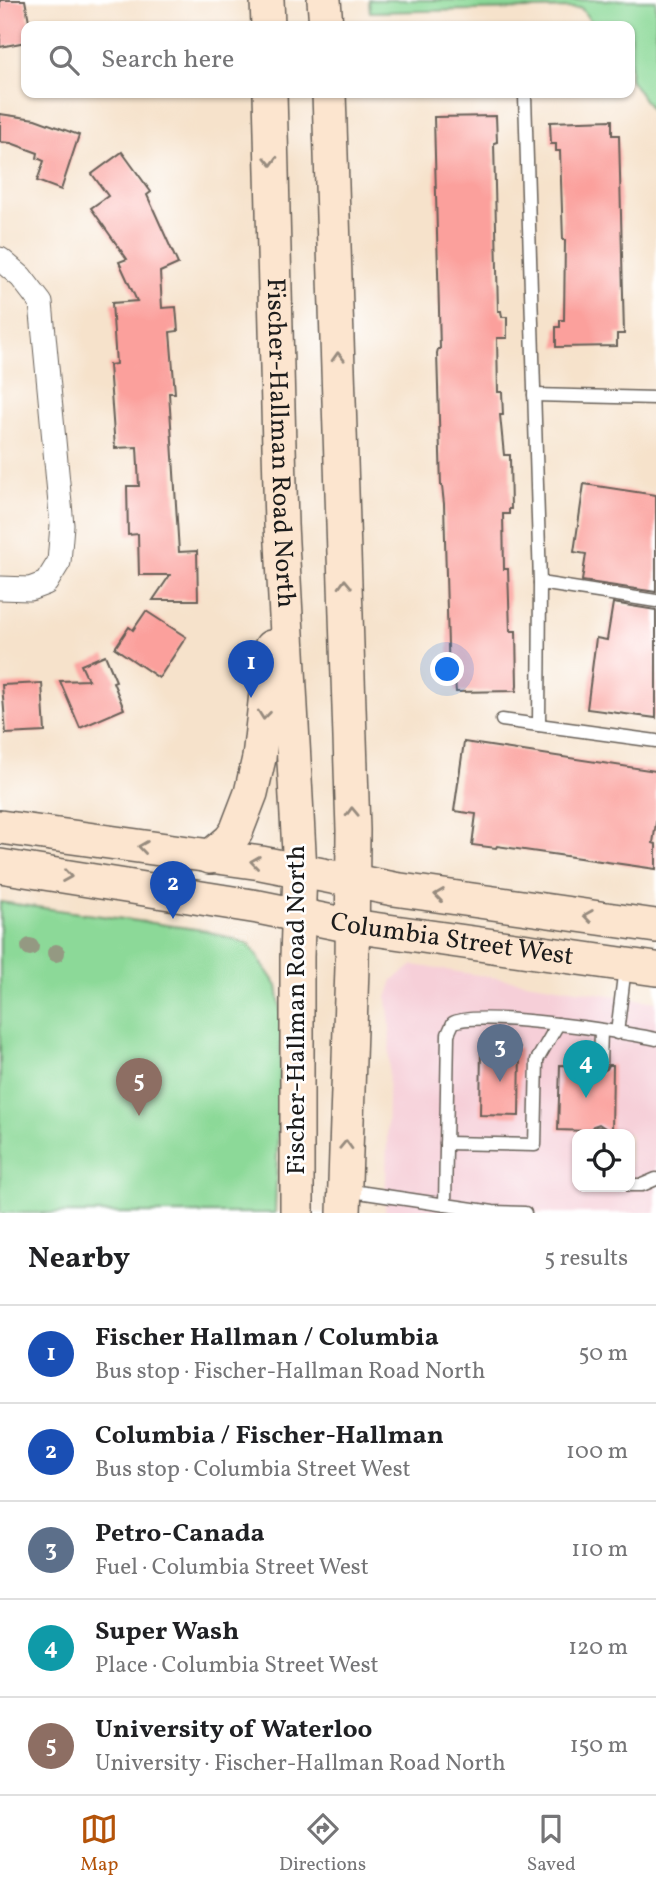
<!DOCTYPE html>
<html lang="en">
<head>
<meta charset="utf-8">
<style>
	body { margin:0; font-family:Vollkorn,serif; background:#f2f2f2; color:#202124 }
	.controls { position:absolute; right:21px; bottom:21px; display:grid; overflow:hidden; border-radius:14px; box-shadow:0 2px 5px #0004 }
	.controls button { width:63px; height:63px; display:grid; place-items:center; padding:0; border:0; border-bottom:2px solid #e0e0e0; background:#fff; color:#202124; font:35px sans-serif }
	.you { position:absolute; left:448px; top:670px; width:24px; height:24px; margin:-18px; border:5px solid #fff; border-radius:50%; background:#1a73e8; box-shadow:0 0 0 10px #1a73e833 }
	.badge { display:grid; place-items:center; width:46px; height:46px; border-radius:50%; background:#b45309; color:#fff; font-size:23px; font-weight:700 }
	.pin { position:absolute; translate:-50% -58px; filter:drop-shadow(0 2px 4px #0008) }
	.pin::after { content:''; position:absolute; top:37px; width:24px; height:21px; background:inherit; clip-path:polygon(0 0,100% 0,50% 100%) }
	.list { margin:0; padding:0; list-style:none }
	h2 { display:flex; justify-content:space-between; align-items:center; height:91px; margin:0; padding:0 28px; font-size:30px }
	h2 small { font-size:23px; font-weight:400; color:#757577 }
	.list li { display:grid; grid-template-columns:46px 1fr auto; gap:21px; align-items:center; box-sizing:border-box; height:98px; padding:0 28px; border-top:2px solid #e0e0e0 }
	.list b { display:block; font-size:26px; white-space:nowrap }
	.list p { margin:0; font-size:23px; white-space:nowrap; color:#757577 }
	.list em { font-size:23px; font-style:normal; color:#757577 }
	.icon { flex:none; width:38px; height:38px; fill:none; stroke:currentColor; stroke-width:2; stroke-linecap:round; stroke-linejoin:round }
	.map { position:relative; flex:none; width:656px; height:1213px; overflow:hidden }
	.search { position:absolute; background:#fff; box-shadow:0 2px 5px #0004; left:21px; right:21px; top:21px; height:77px; display:flex; align-items:center; gap:18px; box-sizing:border-box; padding:0 24px; border-radius:14px; color:#757577; font-size:26px }
	.sheet { height:581px; background:#fff }
	nav { display:flex; justify-content:space-around; align-items:center; box-sizing:border-box; height:98px; border-top:2px solid #e0e0e0; background:#fff; font-size:19px; color:#757577 }
	nav a { display:grid; justify-items:center; gap:4px }
	nav .on { color:#b45309 }
	.map>svg:first-child { display:block }
	.built { fill:#f6cfd8; fill-rule:evenodd }
	.green { fill:#8cd998; stroke:#547a5a; stroke-width:2 }
	.building { fill:#fba09c }
	.lines { fill:none; stroke-linecap:round; stroke-linejoin:round }
	.lane-casing { stroke:#686159; stroke-width:15 }
	.street-casing { stroke:#686159; stroke-width:25 }
	.secondary-casing { stroke:#686159; stroke-width:36 }
	.lane { stroke:#fff; stroke-width:12 }
	.street { stroke:#fff; stroke-width:23 }
	.secondary { stroke:#fce5cf; stroke-width:33 }
	.tree { fill:#949982 }
	.oneway { stroke:#978b7e }
	.labels { text-anchor:middle; dominant-baseline:central; stroke-width:5; stroke-linejoin:round; paint-order:stroke }
	.street-label { font-size:26px; fill:#1c1c1c; stroke:#fff }
</style>
</head>
<body>
<div class="map">
<svg width="656" height="1213" viewBox="0 0 656 1213">
	<rect width="100%" height="100%" fill="#fff"/>
	<filter id="ink" filterUnits="userSpaceOnUse"><feTurbulence type="fractalNoise" baseFrequency=".0143" numOctaves="2"/><feDisplacementMap in="SourceGraphic" scale="14" xChannelSelector="R" yChannelSelector="G"/><feConvolveMatrix kernelMatrix="1 2 1 2 8 2 1 2 1" color-interpolation-filters="sRGB"/></filter>
	<filter id="wash" filterUnits="userSpaceOnUse"><feTurbulence type="fractalNoise" baseFrequency=".00686" numOctaves="4" result="noise"/><feDisplacementMap in="SourceGraphic" scale="28" xChannelSelector="R" yChannelSelector="G"/><feGaussianBlur stdDeviation="1.57" result="paint"/><feColorMatrix in="noise" values="0 0 0 0 0 0 0 0 0 0 0 0 0 0 0 0 0 1.4 0 .05"/><feComposite in="paint" operator="in"/></filter>
	<g filter="url(#wash)">
		<rect width="100%" height="100%" fill="#f6e2cb"/>
		<path class="built" d="M413,965L656,1002V1213H385L390,1025L387,998L393,980ZM577,1134H630V1187H577Z"/>
		<g class="green">
			<polygon points="369,0 656,0 656,117 630,79 630,26 594,26 581,8 370,12"/>
			<polygon points="0,902 203,930 249,944 277,986 282,1020 275,1213 0,1213"/>
		</g>
		<g id="blocks">
			<g class="building">
				<polygon points="0,0 25,0 30,26 26,26 26,42 0,47"/>
				<polygon points="0,114 35,119 79,135 61,190 37,181 44,161 37,158 38,153 11,143 0,142"/>
				<polygon points="496,116 497,142 494,143 498,311 501,311 502,317 507,317 507,338 497,338 498,392 502,392 503,415 500,415 504,455 510,455 510,458 511,509 509,509 509,514 503,514 504,569 508,569 510,631 516,631 517,686 516,691 456,692 455,680 449,681 444,504 442,486 441,486 437,353 438,349 440,349 434,117"/>
				<polygon points="612,120 612,135 619,135 624,334 617,334 617,346 556,347 556,327 560,327 560,320 564,320 565,240 563,240 560,151 556,151 556,144 551,144 550,122"/>
				<polygon points="122,152 151,192 147,195 178,264 160,272 162,308 176,307 178,331 170,332 175,393 169,393 179,552 197,551 198,600 153,600 170,575 139,575 138,534 128,535 127,486 139,486 137,447 115,448 109,365 116,364 112,303 137,301 119,262 127,259 91,208 108,196 92,174"/>
				<polygon points="584,484 656,495 656,592 582,581 586,554 574,552"/>
				<polygon points="613,603 656,610 656,718 587,709 596,638 607,640"/>
				<polygon points="146,611 186,637 159,678 115,648 129,627 133,630"/>
				<polygon points="105,655 116,681 113,682 124,709 80,728 60,681 88,680 81,665"/>
				<polygon points="42,683 45,732 6,734 2,685"/>
				<polygon points="464,742 656,771 656,823 653,843 656,844 656,869 497,846 496,848 472,845 476,814 454,811"/>
				<polygon points="481,1047 520,1048 519,1116 480,1115"/>
				<polygon points="587,1064 591,1064 595,1071 600,1073 607,1069 609,1065 613,1065 612,1133 607,1133 605,1128 599,1124 593,1126 589,1132 585,1132 586,1131 558,1130 560,1065 587,1066"/>
			</g>
		</g>
	</g>
	<g filter="url(#ink)">
		<use href="#blocks" fill-opacity="0" stroke="#686159" stroke-width="2"/>
		<g class="lines">
			<defs>
				<g id="lane">
					<polyline points="523,93 525,96 540,583 539,725"/>
					<polyline points="534,395 656,398"/>
					<polyline points="540,583 656,601"/>
					<polyline points="502,720 656,741"/>
					<polyline points="617,1033 625,967"/>
					<polyline points="600,1064 601,1030"/>
					<polyline points="598,1134 598,1133"/>
					<polyline points="446,1143 535,1145 537,1060 558,1024"/>
					<polyline points="630,1185 642,1185 656,1179"/>
					<polyline points="345,1190 493,1212 525,1213"/>
					<path d="M445,1205L448,1034L453,1023C473,1009 626,1032 656,1039"/>
				</g>
				<polyline id="street" points="0,259 21,277 41,303 62,525 59,562 46,583 30,589 0,588"/>
				<g id="secondary">
					<polyline points="267,0 268,26"/>
					<polyline points="324,0 326,26"/>
					<path id="s1" d="M270,93L281,525L300,870L297,957V1213"/>
					<polyline points="329,93 353,830 352,967 344,1213"/>
					<polyline points="0,827 261,863 394,889 656,926"/>
					<polyline points="210,857 230,840 236,832 251,793 259,758 271,647"/>
					<path id="s2" d="M0,866L258,907L352,926L656,969"/>
				</g>
			</defs>
			<use href="#lane" class="lane-casing"/>
			<use href="#street" class="street-casing"/>
			<use href="#secondary" class="secondary-casing"/>
			<use href="#lane" class="lane"/>
			<use href="#street" class="street"/>
			<use href="#secondary" class="secondary"/>
		</g>
		<g class="tree">
			<circle cx="30" cy="947" r="9"/>
			<circle cx="56" cy="953" r="9"/>
		</g>
		<defs><path id="oneway-chevron" d="M-2-3.5L2.5 0L-2 3.5" fill="none" stroke-width="1.6" stroke-linecap="round" stroke-linejoin="round" transform="scale(1.75)"/></defs>
		<g class="oneway">
			<use href="#oneway-chevron" transform="translate(271 161) rotate(88)"/>
			<use href="#oneway-chevron" transform="translate(338 357) rotate(-92)"/>
			<use href="#oneway-chevron" transform="translate(345 584) rotate(-92)"/>
			<use href="#oneway-chevron" transform="translate(264 715) rotate(96)"/>
			<use href="#oneway-chevron" transform="translate(352 812) rotate(-92)"/>
			<use href="#oneway-chevron" transform="translate(143 847) rotate(-172)"/>
			<use href="#oneway-chevron" transform="translate(255 862) rotate(-172)"/>
			<use href="#oneway-chevron" transform="translate(67 876) rotate(9)"/>
			<use href="#oneway-chevron" transform="translate(439 895) rotate(-172)"/>
			<use href="#oneway-chevron" transform="translate(588 916) rotate(-172)"/>
			<use href="#oneway-chevron" transform="translate(346 1145) rotate(-88)"/>
		</g>
	</g>
	<g class="labels">
		<g class="street-label">
			<text stroke="none"><textPath href="#s1" startOffset="350">Fischer-Hallman Road North</textPath></text>
			<text stroke="none"><textPath href="#s2" startOffset="458">Columbia Street West</textPath></text>
			<text transform="translate(297 1010) rotate(-90)">Fischer-Hallman Road North</text>
		</g>
	</g>
</svg>
<div class="controls">
<button><svg class="icon" aria-label="locate" viewBox="0 0 24 24"><circle cx="12" cy="12" r="6"/><path d="M12 2v4M12 18v4M2 12h4M18 12h4"/></svg></button>
</div>
<div class="you"></div>
<div class="pin badge" style="left:251px;top:698px;background:#1a4fb4">1</div>
<div class="pin badge" style="left:173px;top:919px;background:#1a4fb4">2</div>
<div class="pin badge" style="left:500px;top:1082px;background:#5c6f8a">3</div>
<div class="pin badge" style="left:586px;top:1098px;background:#0f9aa8">4</div>
<div class="pin badge" style="left:139px;top:1116px;background:#8d6e63">5</div>
<div class="search"><svg class="icon" aria-label="search" viewBox="0 0 24 24"><circle cx="10" cy="10" r="6"/><path d="M15 15l6 6"/></svg>Search here</div>
</div>
<section class="sheet">
<h2>Nearby<small>5 results</small></h2>
<ul class="list">
<li><span class="badge" style="background:#1a4fb4">1</span><div><b>Fischer Hallman / Columbia</b><p>Bus stop · Fischer-Hallman Road North</p></div><em>50 m</em></li>
<li><span class="badge" style="background:#1a4fb4">2</span><div><b>Columbia / Fischer-Hallman</b><p>Bus stop · Columbia Street West</p></div><em>100 m</em></li>
<li><span class="badge" style="background:#5c6f8a">3</span><div><b>Petro-Canada</b><p>Fuel · Columbia Street West</p></div><em>110 m</em></li>
<li><span class="badge" style="background:#0f9aa8">4</span><div><b>Super Wash</b><p>Place · Columbia Street West</p></div><em>120 m</em></li>
<li><span class="badge" style="background:#8d6e63">5</span><div><b>University of Waterloo</b><p>University · Fischer-Hallman Road North</p></div><em>150 m</em></li>
</ul>
</section>
<nav>
<a class="on"><svg class="icon" aria-label="map" viewBox="0 0 24 24"><path d="M3 6l6-2 6 2 6-2v14l-6 2-6-2-6 2zM9 4v14M15 6v14"/></svg>Map</a>
<a><svg class="icon" aria-label="directions" viewBox="0 0 24 24"><path d="M12 3l9 9-9 9-9-9zM9 14v-3h6M13 9l2 2-2 2"/></svg>Directions</a>
<a><svg class="icon" aria-label="saved" viewBox="0 0 24 24"><path d="M7 4h10v16l-5-4-5 4z"/></svg>Saved</a>
</nav>
</body>
</html>
